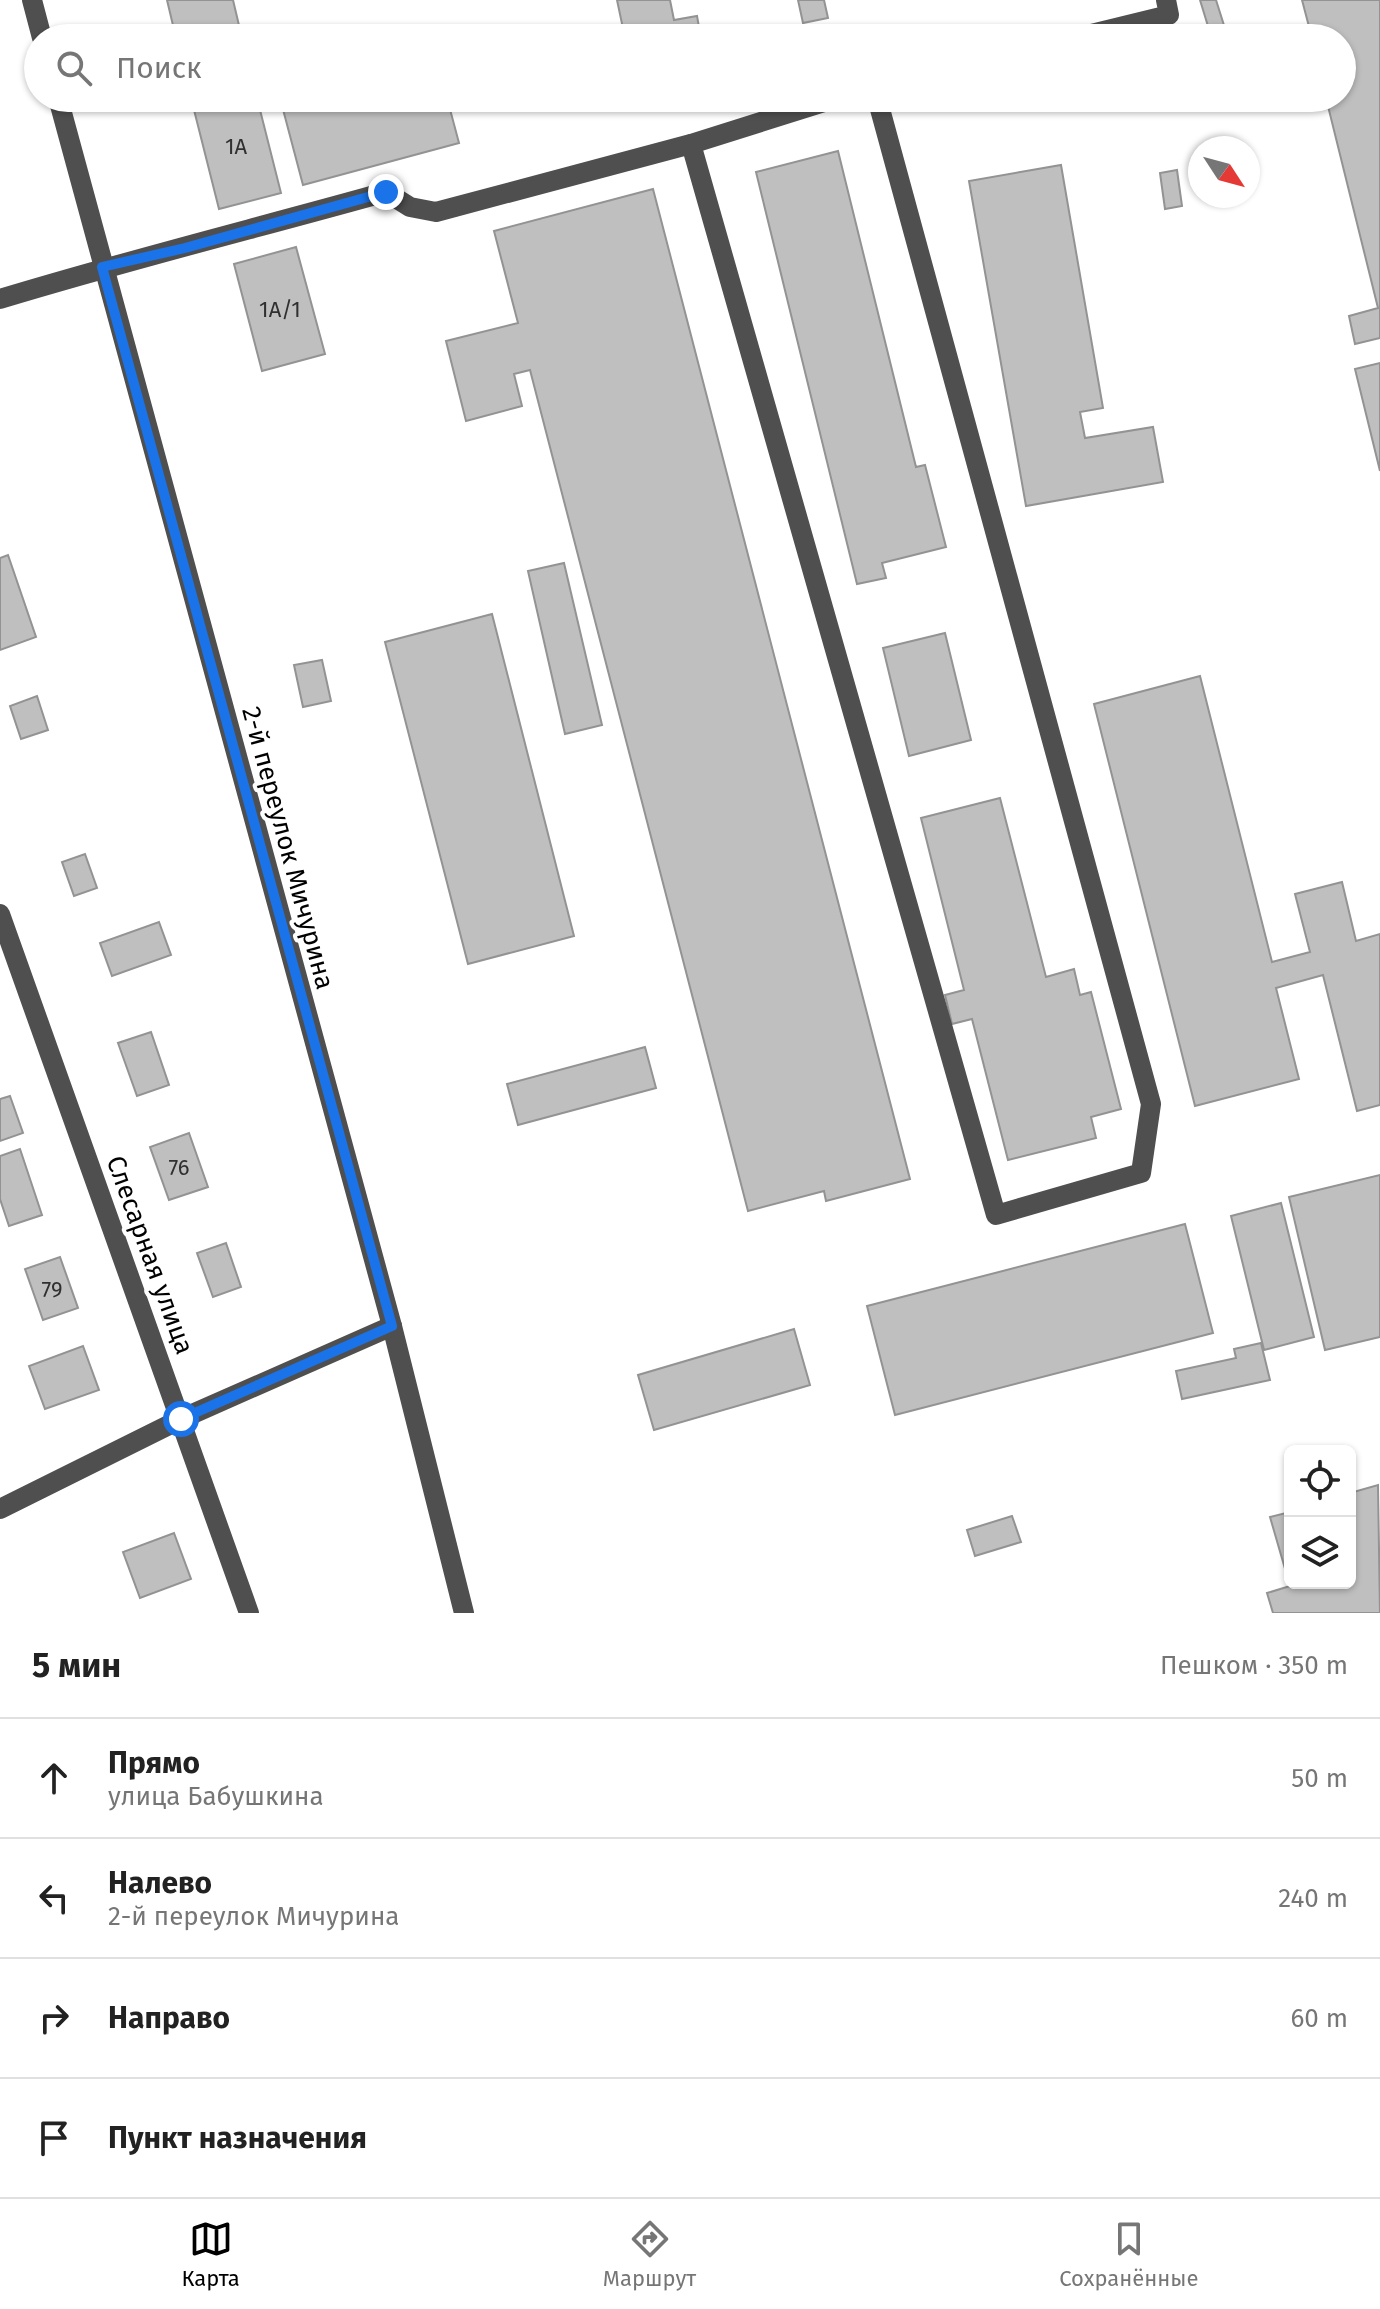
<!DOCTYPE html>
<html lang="ru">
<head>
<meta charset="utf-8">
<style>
	body { margin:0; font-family:"Fira Sans",sans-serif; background:#f2f2f2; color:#222 }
	.controls { position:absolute; right:24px; bottom:24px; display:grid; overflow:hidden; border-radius:12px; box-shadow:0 2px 6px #0004 }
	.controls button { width:72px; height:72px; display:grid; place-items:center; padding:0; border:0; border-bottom:2px solid #e0e0e0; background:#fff; color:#222; font:40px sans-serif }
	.compass { position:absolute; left:1188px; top:136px; width:72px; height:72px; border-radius:50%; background:#fff; box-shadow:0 2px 6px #0004; rotate:126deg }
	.stop { position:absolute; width:24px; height:24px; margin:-18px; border:6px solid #1a73e8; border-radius:50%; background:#fff }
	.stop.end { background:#1a73e8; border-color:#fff; box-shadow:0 2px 8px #0008 }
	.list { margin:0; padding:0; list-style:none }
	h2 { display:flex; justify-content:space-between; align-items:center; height:104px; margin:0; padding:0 32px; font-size:34px }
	h2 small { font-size:26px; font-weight:400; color:#767676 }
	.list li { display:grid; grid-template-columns:52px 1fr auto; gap:24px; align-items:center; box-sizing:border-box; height:120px; padding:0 32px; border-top:2px solid #e0e0e0 }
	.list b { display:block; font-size:30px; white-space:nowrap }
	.list p { margin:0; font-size:26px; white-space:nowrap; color:#767676 }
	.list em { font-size:26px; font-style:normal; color:#767676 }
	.icon { flex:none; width:44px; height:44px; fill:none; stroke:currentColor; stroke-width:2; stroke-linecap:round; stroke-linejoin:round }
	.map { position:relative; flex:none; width:1380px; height:1613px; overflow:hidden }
	.search { position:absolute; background:#fff; box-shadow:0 2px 6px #0004; left:24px; right:24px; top:24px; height:88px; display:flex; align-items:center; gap:20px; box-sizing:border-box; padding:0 28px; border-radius:44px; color:#767676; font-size:30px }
	.sheet { height:584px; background:#fff }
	nav { display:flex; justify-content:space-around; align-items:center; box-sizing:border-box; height:112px; border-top:2px solid #e0e0e0; background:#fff; font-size:22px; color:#767676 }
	nav a { display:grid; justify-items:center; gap:4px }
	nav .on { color:#000 }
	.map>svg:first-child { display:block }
	.building { fill:#bfbfbf; stroke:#939393; stroke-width:2 }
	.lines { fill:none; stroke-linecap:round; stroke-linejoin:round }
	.minor { stroke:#4f4f4f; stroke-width:20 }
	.route { stroke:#1a73e8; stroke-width:10 }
	.labels { text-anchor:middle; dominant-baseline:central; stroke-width:8; stroke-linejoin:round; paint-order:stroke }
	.number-label { font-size:22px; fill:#303030 }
	.street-label { font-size:26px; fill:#000; stroke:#fff }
</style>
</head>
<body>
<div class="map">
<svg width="1380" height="1613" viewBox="0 0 1380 1613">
	<rect width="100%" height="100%" fill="#fff"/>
	<g class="building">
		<polygon points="167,0 233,0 242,38 176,38"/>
		<polygon points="617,0 670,0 674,20 697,16 701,38 625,38"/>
		<polygon points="798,0 824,0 828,18 803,23"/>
		<polygon points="1200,0 1216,0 1228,38 1204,38 1211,36"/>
		<polygon points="1302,0 1380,0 1380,338 1355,344 1349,316 1378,308 1326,98 1342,98 1342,38 1312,38"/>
		<polygon points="191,98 257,98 281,193 219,209"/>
		<polygon points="280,98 447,98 459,143 303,185"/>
		<polygon points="838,151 916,467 925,465 946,547 882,563 886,578 857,584 756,172"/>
		<polygon points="1061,165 1103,408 1080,412 1085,438 1153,427 1163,482 1026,506 969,181"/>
		<polygon points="1177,170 1182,206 1165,209 1160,173"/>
		<polygon points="653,189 910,1179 826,1201 824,1191 748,1211 530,370 514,374 522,406 466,421 446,341 518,323 494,231"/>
		<polygon points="296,247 325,354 262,371 234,264"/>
		<polygon points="1380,363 1380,471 1355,369"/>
		<polygon points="8,555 36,637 0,650 0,558"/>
		<polygon points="564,563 602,725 565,734 528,571"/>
		<polygon points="492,614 574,936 468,964 385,642"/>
		<polygon points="945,633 971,740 909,756 883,648"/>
		<polygon points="322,660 331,701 303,707 294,665"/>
		<polygon points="1200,676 1272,962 1310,952 1295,894 1342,882 1356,941 1380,934 1380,1105 1357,1111 1323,975 1276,988 1299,1079 1195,1106 1094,704"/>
		<polygon points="37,696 48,730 21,739 10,706"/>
		<polygon points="1000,798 1046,977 1074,969 1080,995 1091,992 1121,1109 1091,1117 1096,1138 1008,1160 972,1019 952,1024 945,995 964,990 921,818"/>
		<polygon points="85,854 97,888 74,896 62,862"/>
		<polygon points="159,922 171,955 112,976 100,943"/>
		<polygon points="151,1032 169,1085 137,1096 118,1043"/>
		<polygon points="645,1047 656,1088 518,1125 507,1084"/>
		<polygon points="10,1096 23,1133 0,1141 0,1099"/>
		<polygon points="189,1133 208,1187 169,1200 150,1147"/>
		<polygon points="20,1149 42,1215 9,1226 0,1199 0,1156"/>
		<polygon points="1380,1175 1380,1337 1325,1350 1289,1197"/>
		<polygon points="1281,1203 1314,1337 1264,1350 1231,1216"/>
		<polygon points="1185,1224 1213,1333 895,1415 867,1306"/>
		<polygon points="226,1243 241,1287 213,1297 197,1253"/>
		<polygon points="60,1257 78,1308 43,1320 25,1269"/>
		<polygon points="794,1329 810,1385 654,1430 638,1375"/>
		<polygon points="1261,1343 1270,1380 1182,1399 1176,1371 1236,1358 1234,1349"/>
		<polygon points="83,1346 99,1390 45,1409 29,1366"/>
		<polygon points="1378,1485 1380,1613 1273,1613 1267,1593 1290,1586 1270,1517 1290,1512 1290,1583 1350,1583 1350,1493"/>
		<polygon points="1012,1516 1021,1542 975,1556 967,1530"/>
		<polygon points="174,1533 191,1579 140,1598 123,1552"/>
	</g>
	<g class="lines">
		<g class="minor">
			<polyline points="32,0 42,38"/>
			<polyline points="1075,38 1169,15 1166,0"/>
			<polyline points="58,98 392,1326 464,1613"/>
			<polyline points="691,144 996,1215 1141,1173 1151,1104 877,98"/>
			<path d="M0,299C128,260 257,228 386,192L410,207L436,212L691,144L837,98"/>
			<polyline points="0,914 249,1613"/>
			<polyline points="0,1509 181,1419 392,1326"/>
		</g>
	</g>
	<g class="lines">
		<polyline class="route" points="181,1419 392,1326 102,267 185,248 386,192"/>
	</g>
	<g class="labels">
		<g class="number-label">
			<text x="236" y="146">1А</text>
			<text x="280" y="309">1А/1</text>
			<text x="179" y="1167">76</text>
			<text x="52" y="1289">79</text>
		</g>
		<g class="street-label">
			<text transform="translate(288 848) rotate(75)">2-й переулок Мичурина</text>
			<text transform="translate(150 1255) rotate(70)">Слесарная улица</text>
		</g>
	</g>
</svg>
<div class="controls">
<button><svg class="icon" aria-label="locate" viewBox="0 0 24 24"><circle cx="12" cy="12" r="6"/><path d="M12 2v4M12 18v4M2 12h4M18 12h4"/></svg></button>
<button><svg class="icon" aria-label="layers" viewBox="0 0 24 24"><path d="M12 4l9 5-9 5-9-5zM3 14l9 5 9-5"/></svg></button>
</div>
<svg class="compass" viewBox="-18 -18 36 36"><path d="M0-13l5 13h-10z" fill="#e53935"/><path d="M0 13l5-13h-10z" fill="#767676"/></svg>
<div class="stop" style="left:181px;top:1419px"></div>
<div class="stop end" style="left:386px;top:192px"></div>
<div class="search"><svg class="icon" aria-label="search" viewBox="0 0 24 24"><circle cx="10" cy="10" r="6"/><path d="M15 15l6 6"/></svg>Поиск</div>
</div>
<section class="sheet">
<h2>5 мин<small>Пешком · 350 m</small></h2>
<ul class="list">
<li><svg class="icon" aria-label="ahead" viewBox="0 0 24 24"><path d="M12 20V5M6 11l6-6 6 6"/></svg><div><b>Прямо</b><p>улица Бабушкина</p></div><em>50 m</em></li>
<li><svg class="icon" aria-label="left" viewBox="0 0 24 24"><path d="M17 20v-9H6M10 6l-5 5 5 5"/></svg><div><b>Налево</b><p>2-й переулок Мичурина</p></div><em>240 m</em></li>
<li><svg class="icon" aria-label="right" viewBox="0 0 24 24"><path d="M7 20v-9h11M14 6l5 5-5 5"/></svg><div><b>Направо</b></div><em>60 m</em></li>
<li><svg class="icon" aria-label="arrive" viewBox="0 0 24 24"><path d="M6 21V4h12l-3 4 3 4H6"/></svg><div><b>Пункт назначения</b></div></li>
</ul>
</section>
<nav>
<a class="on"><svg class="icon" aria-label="map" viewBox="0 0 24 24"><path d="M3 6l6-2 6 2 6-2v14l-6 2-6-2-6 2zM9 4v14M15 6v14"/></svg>Карта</a>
<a><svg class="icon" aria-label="directions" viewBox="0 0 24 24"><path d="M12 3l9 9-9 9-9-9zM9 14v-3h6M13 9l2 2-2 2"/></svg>Маршрут</a>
<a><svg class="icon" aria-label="saved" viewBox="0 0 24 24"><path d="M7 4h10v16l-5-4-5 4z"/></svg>Сохранённые</a>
</nav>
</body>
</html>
